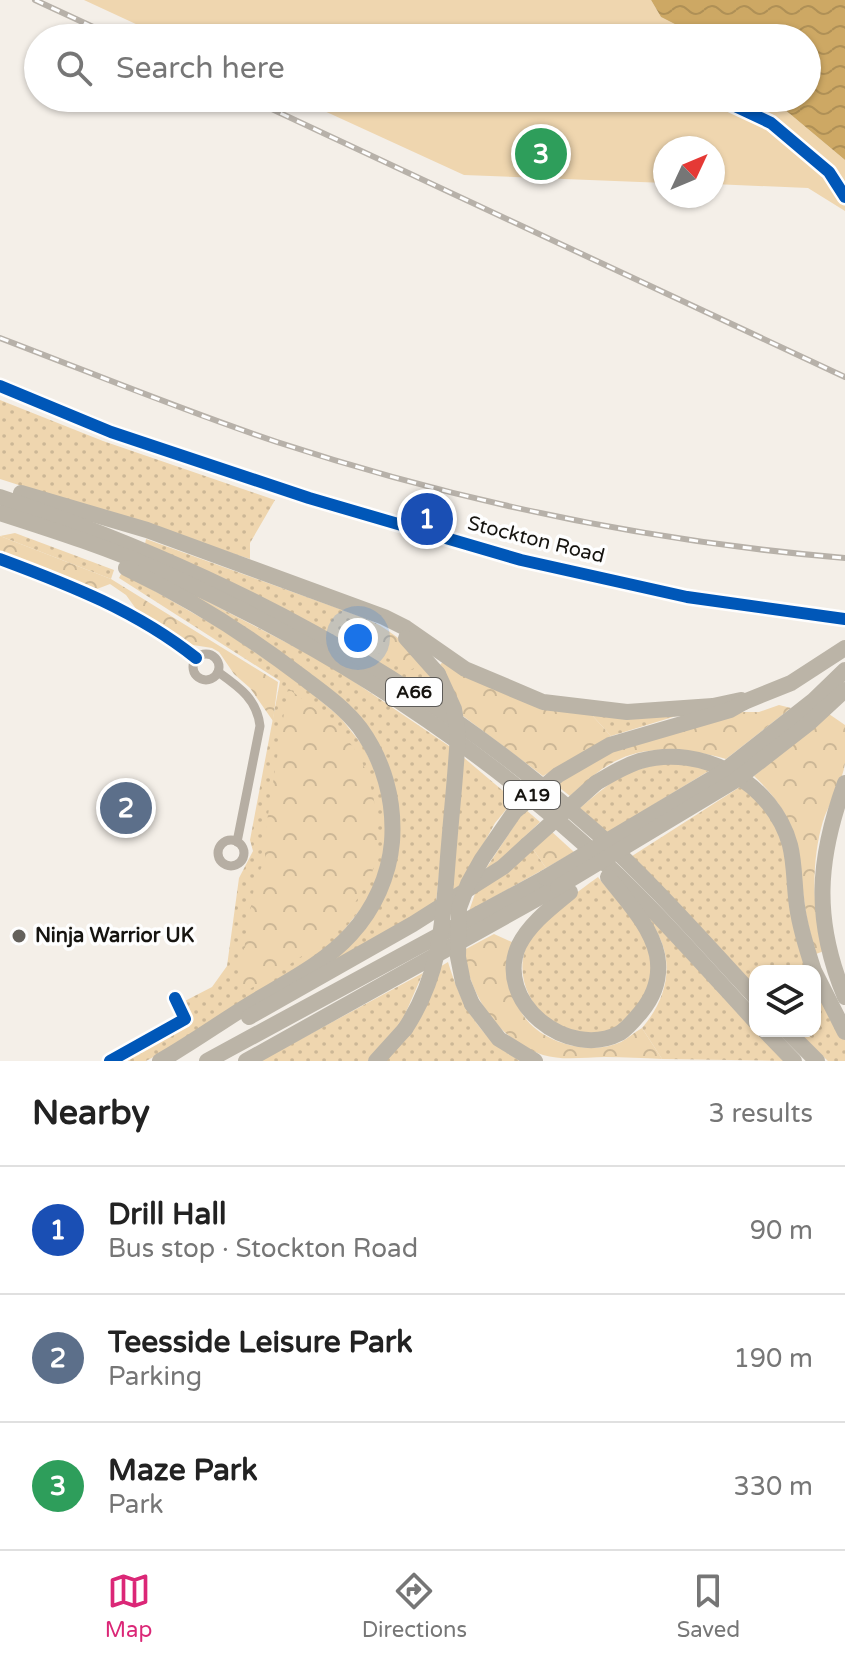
<!DOCTYPE html>
<html lang="en">
<head>
<meta charset="utf-8">
<style>
	body { margin:0; font-family:"Varela Round",sans-serif; background:#f6f6f6; color:#222 }
	.controls { position:absolute; right:24px; bottom:24px; display:grid; overflow:hidden; border-radius:16px; box-shadow:0 2px 6px #0004 }
	.controls button { width:72px; height:72px; display:grid; place-items:center; padding:0; border:0; border-bottom:2px solid #e0e0e0; background:#fff; color:#222; font:40px sans-serif }
	.compass { position:absolute; left:653px; top:136px; width:72px; height:72px; border-radius:50%; background:#fff; box-shadow:0 2px 6px #0004; rotate:46deg }
	.you { position:absolute; left:358px; top:638px; width:28px; height:28px; margin:-20px; border:6px solid #fff; border-radius:50%; background:#1a73e8; box-shadow:0 0 0 12px #1a73e833 }
	.badge { display:grid; place-items:center; width:52px; height:52px; border-radius:50%; background:#db2777; color:#fff; font-size:26px; font-weight:700 }
	.pin { position:absolute; translate:-50% -50%; border:4px solid #fff; box-shadow:0 2px 8px #0006 }
	.list { margin:0; padding:0; list-style:none }
	h2 { display:flex; justify-content:space-between; align-items:center; height:104px; margin:0; padding:0 32px; font-size:34px }
	h2 small { font-size:26px; font-weight:400; color:#767676 }
	.list li { display:grid; grid-template-columns:52px 1fr auto; gap:24px; align-items:center; box-sizing:border-box; height:128px; padding:0 32px; border-top:2px solid #e0e0e0 }
	.list b { display:block; font-size:30px; white-space:nowrap }
	.list p { margin:0; font-size:26px; white-space:nowrap; color:#767676 }
	.list em { font-size:26px; font-style:normal; color:#767676 }
	.icon { flex:none; width:44px; height:44px; fill:none; stroke:currentColor; stroke-width:2; stroke-linecap:round; stroke-linejoin:round }
	.map { position:relative; flex:none; width:845px; height:1061px; overflow:hidden }
	.search { position:absolute; background:#fff; box-shadow:0 2px 6px #0004; left:24px; right:24px; top:24px; height:88px; display:flex; align-items:center; gap:20px; box-sizing:border-box; padding:0 28px; border-radius:44px; color:#767676; font-size:30px }
	.sheet { height:488px; background:#fff }
	nav { display:flex; justify-content:space-around; align-items:center; box-sizing:border-box; height:112px; border-top:2px solid #e0e0e0; background:#fff; font-size:22px; color:#767676 }
	nav a { display:grid; justify-items:center; gap:4px }
	nav .on { color:#db2777 }
	.map>svg:first-child { display:block }
	.grass { fill:url(#grass-dots) }
	.forest { fill:url(#forest-crowns) }
	.park { fill:#efd6af }
	.water { fill:url(#water-waves) }
	.lines { fill:none; stroke-linecap:round; stroke-linejoin:round }
	.street { stroke:#b6aea3; stroke-width:9 }
	.secondary { stroke:#b5ada1; stroke-width:12 }
	.highway { stroke:#bbb4a7; stroke-width:16 }
	.rail-casing { stroke:#b7b1a9; stroke-width:6 }
	.rail { stroke:#fefefe; stroke-width:3; stroke-dasharray:9; stroke-linecap:butt }
	.highway-bridge { stroke:#bbb4a7; stroke-width:16 }
	.cycleway-casing { stroke:#fefefe; stroke-width:17 }
	.cycleway { stroke:#0057b8; stroke-width:12 }
	.poi-dot { fill:#64615c; stroke:#fefefe; stroke-width:3 }
	.labels { text-anchor:middle; dominant-baseline:central; stroke-width:7; stroke-linejoin:round; paint-order:stroke }
	.shield { fill:#fefefe; stroke:#5c5a57; stroke-width:2 }
	.shield-label { font-size:18px; font-weight:bold; fill:#161410 }
	.street-label { font-size:20px; fill:#161410; stroke:#fefefe }
	.poi-label { font-size:20px; font-weight:bold; fill:#161410; stroke:#fefefe; text-anchor:start }
</style>
</head>
<body>
<div class="map">
<svg width="845" height="1061" viewBox="0 0 845 1061">
	<defs>
		<pattern id="grass-dots" width="8" height="8" patternUnits="userSpaceOnUse" patternTransform="scale(2)"><rect width="8" height="8" fill="#efd6af"/><path d="M2 2h.1M6 6h.1" fill="none" stroke="#ccb796" stroke-width="1.8" stroke-linecap="round"/></pattern>
		<pattern id="forest-crowns" width="20" height="18" patternUnits="userSpaceOnUse" patternTransform="scale(2)"><rect width="20" height="18" fill="#efd6af"/><path d="M2 6a3 3 0 1 1 6 0M12 15a3 3 0 1 1 6 0" fill="none" stroke="#ccb796"/></pattern>
		<pattern id="water-waves" width="16" height="10" patternUnits="userSpaceOnUse" patternTransform="scale(2)"><rect width="16" height="10" fill="#cda864"/><path d="M0 5q4-4 8 0t8 0" fill="none" stroke="#af9056"/></pattern>
	</defs>
	<rect width="100%" height="100%" fill="#f4efe8"/>
	<g class="grass">
		<polygon points="0,400 103,441 275,500 250,543 250,559 0,479"/>
		<polygon points="15,533 114,570 111,579 0,536"/>
		<polygon points="146,539 362,617 425,663 446,705 361,651 279,606 145,544"/>
		<polygon points="122,572 224,631 297,681 340,717 363,746 380,781 386,813 385,849 372,895 332,945 185,1040 146,1061 116,1061 190,1023 181,1003 212,987 227,966 239,878 253,851 250,840 280,681 119,578"/>
		<polygon points="185,590 328,664 452,748 436,903 325,966 395,868 376,745"/>
		<polygon points="686,713 611,736 591,714"/>
		<polygon points="463,757 514,800 495,823 456,894 449,896"/>
		<path d="M673,762L712,769L607,833L580,808C615,778 626,769 673,762Z"/>
		<polygon points="743,785 764,806 781,835 810,971 755,971 755,987 632,856"/>
		<polygon points="525,809 540,822 494,866 485,870"/>
		<polygon points="533,849 546,868 469,911 476,891"/>
		<path d="M598,877C615,899 643,925 650,952C654,970 649,990 638,1005C630,1016 622,1029 607,1034C557,1050 502,988 530,939C543,917 577,892 598,877Z"/>
		<path d="M649,913L755,1026V1031H759L789,1061L662,1059L642,1028C672,993 676,952 646,916Z"/>
		<path d="M448,962C461,1005 480,1039 520,1061H384L438,968Z"/>
		<polygon points="423,973 399,1028 368,1061 260,1061"/>
		<polygon points="815,984 845,1040 845,1061 828,1061 796,1031 815,1031"/>
	</g>
	<g class="forest">
		<polygon points="0,536 111,579 278,682 273,721 250,688 234,674 219,652 212,648 193,645 139,613 126,595 110,584 97,589 0,552"/>
		<path d="M362,617C388,627 405,643 425,663L410,670L351,639Z"/>
		<polygon points="445,659 591,714 611,736 543,776 459,713 440,665"/>
		<path d="M288,688C313,708 342,727 359,756C373,781 384,836 375,864C371,880 348,915 337,927C309,956 269,976 236,998L255,882L265,859V834Z"/>
		<path d="M779,705L791,708L726,759C693,750 653,744 620,759C601,767 585,783 570,796L556,785L609,752L742,712H759Z"/>
		<path d="M829,714L845,725C845,738 845,751 845,763C843,780 829,804 823,821C811,862 812,911 824,951L816,954C811,936 806,918 804,899C796,842 798,818 754,776Z"/>
		<polygon points="551,831 574,852 546,868 533,849"/>
		<path d="M494,934L514,943C515,960 511,983 516,1000C527,1040 586,1058 621,1042C628,1038 635,1032 642,1028L662,1059C643,1058 624,1057 606,1057C585,1057 563,1061 543,1055C498,1040 469,995 464,950Z"/>
	</g>
	<g class="park">
		<polygon points="84,0 651,0 661,17 702,38 166,38"/>
		<polygon points="296,98 771,98 845,160 845,211 808,188 713,184 713,148 665,148 665,183 464,175"/>
	</g>
	<polygon class="water" points="651,0 845,0 845,160 771,98 807,98 807,38 702,38 661,17"/>
	<g class="lines">
		<g class="street">
			<path d="M0,559C70,585 137,611 196,658"/>
			<circle cx="206" cy="667" r="13"/>
			<path d="M218,672C239,687 257,699 260,726L237,842"/>
			<circle cx="231" cy="853" r="13"/>
		</g>
		<polyline class="secondary" points="0,386 111,432 309,498 521,560 687,597 845,619"/>
		<g class="highway">
			<polyline points="21,493 147,530 384,617 406,628 465,669 543,702 627,712 713,706 741,700 744,702 791,683 845,648"/>
			<path d="M0,497C221,571 421,676 596,832C652,883 703,941 755,997"/>
			<path d="M0,513C56,531 112,549 165,573C317,642 459,731 582,842C644,897 699,960 755,1021"/>
			<path d="M126,568C187,597 247,635 301,676C322,692 344,707 360,728C384,761 395,801 392,842C389,876 374,909 351,934C323,965 282,984 247,1006C218,1024 190,1044 160,1061"/>
			<polyline points="406,638 438,674"/>
			<path d="M596,783C611,774 624,766 640,761C702,743 773,783 790,845C795,865 794,886 797,906C800,928 807,950 814,971"/>
			<path d="M845,783C817,860 813,920 845,997"/>
			<path d="M570,892C552,907 530,923 519,945C493,1001 567,1061 620,1033C628,1028 635,1019 641,1012C655,995 661,976 657,955C651,926 626,900 608,877"/>
			<polyline points="815,973 845,1032"/>
			<polyline points="472,1004 499,1039 535,1061"/>
			<polyline points="249,1017 413,924 503,867 527,845"/>
			<polyline points="765,1031 794,1061"/>
			<polyline points="787,1031 817,1061"/>
			<polyline points="207,1061 545,878"/>
			<polyline points="246,1061 558,887"/>
			<polyline points="376,1061 405,1029"/>
		</g>
		<defs>
			<g id="rail">
				<polyline points="35,0 117,38"/>
				<polyline points="248,98 845,377"/>
				<path d="M0,338C92,373 184,411 277,442C460,502 653,542 845,558"/>
			</g>
		</defs>
		<use href="#rail" class="rail-casing"/>
		<use href="#rail" class="rail"/>
		<g class="highway-bridge">
			<polyline points="527,845 596,783"/>
			<polyline points="545,878 720,774 814,700 845,670"/>
			<polyline points="558,887 736,780 808,724 845,690"/>
			<polyline points="472,1004 463,982 458,957 459,908 468,884 482,859 515,811 558,775 610,745 730,710 744,702"/>
			<path d="M405,1029C444,970 443,913 449,845C452,808 456,771 458,734L454,709L438,674"/>
		</g>
		<defs>
			<g id="cycleway">
				<polyline points="718,98 771,123 829,172 845,197"/>
				<polyline points="0,386 111,432 309,498 521,560 687,597 845,619"/>
				<path d="M0,559C70,585 137,611 196,658"/>
				<polyline points="110,1061 185,1019 175,998"/>
			</g>
		</defs>
		<use href="#cycleway" class="cycleway-casing"/>
		<use href="#cycleway" class="cycleway"/>
	</g>
	<circle class="poi-dot" cx="19" cy="936" r="8"/>
	<g class="labels">
		<g class="shield">
			<rect x="386" y="678" width="56" height="28" rx="6"/>
			<rect x="504" y="781" width="56" height="28" rx="6"/>
		</g>
		<g class="shield-label">
			<text x="414" y="692">A66</text>
			<text x="532" y="795">A19</text>
		</g>
		<g class="street-label">
			<text transform="translate(536 540) rotate(14)">Stockton Road</text>
		</g>
		<g class="poi-label">
			<text x="35" y="936">Ninja Warrior UK</text>
		</g>
	</g>
</svg>
<div class="controls">
<button><svg class="icon" aria-label="layers" viewBox="0 0 24 24"><path d="M12 4l9 5-9 5-9-5zM3 14l9 5 9-5"/></svg></button>
</div>
<svg class="compass" viewBox="-18 -18 36 36"><path d="M0-13l5 13h-10z" fill="#e53935"/><path d="M0 13l5-13h-10z" fill="#767676"/></svg>
<div class="you"></div>
<div class="pin badge" style="left:427px;top:519px;background:#1a4fb4">1</div>
<div class="pin badge" style="left:126px;top:808px;background:#5c6f8a">2</div>
<div class="pin badge" style="left:541px;top:154px;background:#2e9e5b">3</div>
<div class="search"><svg class="icon" aria-label="search" viewBox="0 0 24 24"><circle cx="10" cy="10" r="6"/><path d="M15 15l6 6"/></svg>Search here</div>
</div>
<section class="sheet">
<h2>Nearby<small>3 results</small></h2>
<ul class="list">
<li><span class="badge" style="background:#1a4fb4">1</span><div><b>Drill Hall</b><p>Bus stop · Stockton Road</p></div><em>90 m</em></li>
<li><span class="badge" style="background:#5c6f8a">2</span><div><b>Teesside Leisure Park</b><p>Parking</p></div><em>190 m</em></li>
<li><span class="badge" style="background:#2e9e5b">3</span><div><b>Maze Park</b><p>Park</p></div><em>330 m</em></li>
</ul>
</section>
<nav>
<a class="on"><svg class="icon" aria-label="map" viewBox="0 0 24 24"><path d="M3 6l6-2 6 2 6-2v14l-6 2-6-2-6 2zM9 4v14M15 6v14"/></svg>Map</a>
<a><svg class="icon" aria-label="directions" viewBox="0 0 24 24"><path d="M12 3l9 9-9 9-9-9zM9 14v-3h6M13 9l2 2-2 2"/></svg>Directions</a>
<a><svg class="icon" aria-label="saved" viewBox="0 0 24 24"><path d="M7 4h10v16l-5-4-5 4z"/></svg>Saved</a>
</nav>
</body>
</html>
